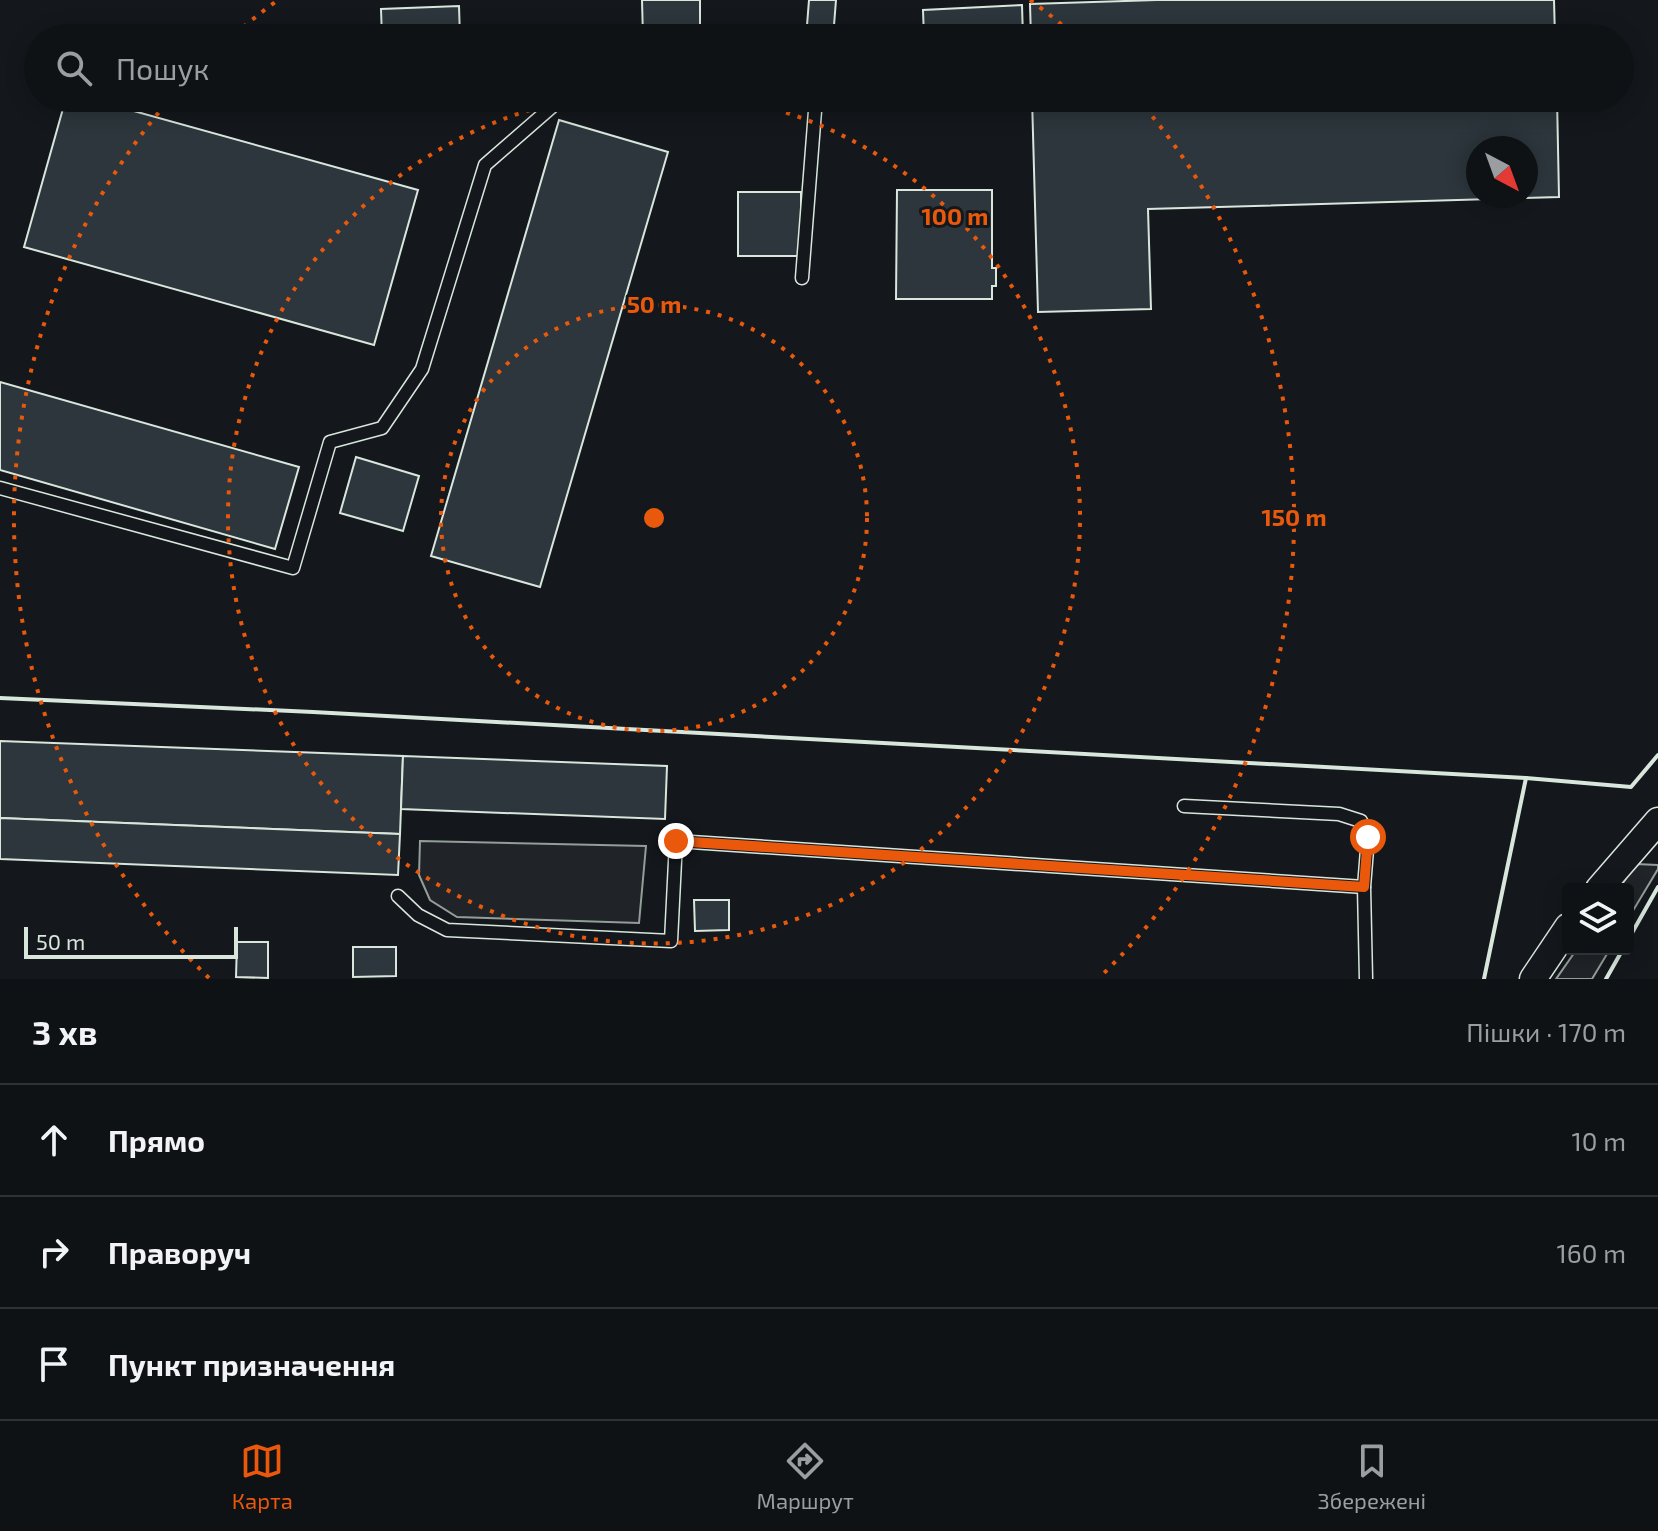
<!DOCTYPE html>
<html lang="uk">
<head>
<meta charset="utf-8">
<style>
	body { margin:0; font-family:"Exo 2",sans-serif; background:#181b1e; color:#f1f3f6 }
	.controls { position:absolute; right:24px; bottom:24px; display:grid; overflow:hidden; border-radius:8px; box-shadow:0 4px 20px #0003 }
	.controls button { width:72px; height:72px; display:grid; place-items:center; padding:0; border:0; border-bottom:2px solid #2f3234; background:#0f1215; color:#f1f3f6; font:40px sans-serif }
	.compass { position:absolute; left:1466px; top:136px; width:72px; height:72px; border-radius:50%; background:#0f1215; box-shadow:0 4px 20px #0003; rotate:139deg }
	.scale { position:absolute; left:24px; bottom:20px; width:214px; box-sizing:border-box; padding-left:8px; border:4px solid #d8e6dc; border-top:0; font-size:22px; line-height:28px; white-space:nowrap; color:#d8e6dc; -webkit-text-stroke:6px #14181c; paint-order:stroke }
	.stop { position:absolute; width:24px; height:24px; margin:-18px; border:6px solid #ea580c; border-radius:50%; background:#fff }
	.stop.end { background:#ea580c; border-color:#fff; box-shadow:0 2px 8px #0008 }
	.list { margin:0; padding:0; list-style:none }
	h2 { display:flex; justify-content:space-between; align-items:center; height:104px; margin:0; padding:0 32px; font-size:34px }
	h2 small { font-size:26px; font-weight:400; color:#9b9ea0 }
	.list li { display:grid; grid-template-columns:52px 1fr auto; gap:24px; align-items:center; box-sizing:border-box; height:112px; padding:0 32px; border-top:2px solid #2f3234 }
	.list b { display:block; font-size:30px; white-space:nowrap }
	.list em { font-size:26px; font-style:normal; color:#9b9ea0 }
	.icon { flex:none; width:44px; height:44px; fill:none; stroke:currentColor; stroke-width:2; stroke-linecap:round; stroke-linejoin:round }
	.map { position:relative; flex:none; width:1658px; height:979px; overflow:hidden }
	.search { position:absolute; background:#0f1215; box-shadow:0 4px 20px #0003; left:24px; right:24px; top:24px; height:88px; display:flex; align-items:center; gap:20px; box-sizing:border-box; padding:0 28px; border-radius:44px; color:#9b9ea0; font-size:30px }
	.sheet { height:440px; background:#0f1215 }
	nav { display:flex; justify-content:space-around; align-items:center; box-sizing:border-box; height:112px; border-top:2px solid #2f3234; background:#0f1215; font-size:22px; color:#9b9ea0 }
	nav a { display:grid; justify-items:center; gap:4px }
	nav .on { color:#ea580c }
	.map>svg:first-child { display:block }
	.green { fill:#202428; stroke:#939e99; stroke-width:2 }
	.building { fill:#2c363c; stroke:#d8e6dc; stroke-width:2; fill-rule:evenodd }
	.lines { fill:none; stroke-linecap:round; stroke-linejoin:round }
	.lane-casing { stroke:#d8e6dc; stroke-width:15 }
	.street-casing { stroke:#d8e6dc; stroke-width:29 }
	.lane { stroke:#14181c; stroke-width:12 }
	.street { stroke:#14181c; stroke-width:26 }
	.wall { stroke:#d8e6dc; stroke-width:4 }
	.route { stroke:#ea580c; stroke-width:10 }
	.ring { fill:none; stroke:#e8590c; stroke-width:4; stroke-dasharray:4 8 }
	.centre { fill:#e8590c; stroke:#14181c; stroke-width:4 }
	.ring-label { font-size:24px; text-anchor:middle; font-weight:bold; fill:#e8590c; stroke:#14181c; stroke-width:6; stroke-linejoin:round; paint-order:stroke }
</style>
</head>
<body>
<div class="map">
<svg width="1658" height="979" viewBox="0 0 1658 979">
	<rect width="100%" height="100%" fill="#14181c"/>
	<g class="green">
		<polygon points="420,841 646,846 639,923 457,917 430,900 419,875"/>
		<polygon points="1636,864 1658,865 1658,869 1628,919 1628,889 1619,889"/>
		<polygon points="1577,949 1610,949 1592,979 1556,979"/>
	</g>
	<g class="building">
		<polygon points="642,0 700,0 700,38 643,38"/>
		<polygon points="809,0 836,0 833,38 806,38"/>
		<polygon points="1157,0 1554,0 1555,38 1031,38 1030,4"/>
		<polygon points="1022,5 1023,38 924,38 923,10"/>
		<polygon points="459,6 460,38 382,38 381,9"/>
		<polygon points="66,98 87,98 418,190 374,345 24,247"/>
		<path d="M1032,98H1557L1559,197L1148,209L1151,309L1038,312ZM1478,148H1526V196H1478Z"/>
		<polygon points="559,120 668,152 540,587 431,556"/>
		<polygon points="897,190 992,190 992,268 996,268 996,286 992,286 992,299 896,299"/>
		<rect x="738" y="192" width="63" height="64"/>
		<polygon points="0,382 299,467 275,549 0,470"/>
		<polygon points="356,457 419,476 403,531 340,513"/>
		<polygon points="0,741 403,756 400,834 0,818"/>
		<polygon points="403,756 667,766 665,819 401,809"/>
		<polygon points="0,818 400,834 398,875 0,859"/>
		<polygon points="694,900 729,900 729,930 695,931"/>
		<polygon points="237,942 268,942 268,978 236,977"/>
		<polygon points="353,947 396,947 396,976 353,977"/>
	</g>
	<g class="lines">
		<defs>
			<g id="lane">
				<polyline points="802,278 816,98"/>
				<polyline points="0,488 293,568 330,442 382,428 422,369 485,165 562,98"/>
				<polyline points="1184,806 1339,814 1361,821 1368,837 1364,887 1366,979"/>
				<polyline points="398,896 418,915 447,930 671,941 676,841 1364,887"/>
			</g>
			<g id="street">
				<polyline points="1599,889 1658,821"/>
				<polyline points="1533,979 1568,927"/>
			</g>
		</defs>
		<use href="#lane" class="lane-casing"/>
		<use href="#street" class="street-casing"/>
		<use href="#lane" class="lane"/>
		<use href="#street" class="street"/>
		<g class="wall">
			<polyline points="0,698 313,712 1526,778 1631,787 1658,755"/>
			<polyline points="1628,940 1658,887"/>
			<polyline points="1484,979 1526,778"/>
			<polyline points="1606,979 1623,949"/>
		</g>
	</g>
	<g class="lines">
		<polyline class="route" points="676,841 1364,887 1368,837"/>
	</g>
	<g class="ring">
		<circle cx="654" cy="518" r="213"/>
		<path d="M728 98A426 426 0 1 1 580 98"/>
		<path d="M209 978A640 640 0 0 1 171 98M234 35A640 640 0 0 1 278 0M1030 0A640 640 0 0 1 1074 35M1137 98A640 640 0 0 1 1099 978"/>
	</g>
	<circle cx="654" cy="518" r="12" class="centre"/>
	<g class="ring-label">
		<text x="955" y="225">100 m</text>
		<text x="654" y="313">50 m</text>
		<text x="1294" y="526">150 m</text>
	</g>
</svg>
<div class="controls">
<button><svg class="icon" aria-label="layers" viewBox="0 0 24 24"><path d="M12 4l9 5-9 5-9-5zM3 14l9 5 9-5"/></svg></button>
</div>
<svg class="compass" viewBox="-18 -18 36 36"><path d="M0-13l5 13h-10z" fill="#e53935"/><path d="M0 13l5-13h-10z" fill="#9b9ea0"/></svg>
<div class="scale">50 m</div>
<div class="stop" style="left:1368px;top:837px"></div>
<div class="stop end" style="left:676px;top:841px"></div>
<div class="search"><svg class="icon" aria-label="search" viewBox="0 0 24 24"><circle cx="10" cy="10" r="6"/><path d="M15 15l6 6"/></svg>Пошук</div>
</div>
<section class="sheet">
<h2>3 хв<small>Пішки · 170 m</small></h2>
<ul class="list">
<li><svg class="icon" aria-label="ahead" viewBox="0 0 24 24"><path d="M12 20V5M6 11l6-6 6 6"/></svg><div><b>Прямо</b></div><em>10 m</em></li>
<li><svg class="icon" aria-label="right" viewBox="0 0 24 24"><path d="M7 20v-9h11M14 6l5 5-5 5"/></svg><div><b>Праворуч</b></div><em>160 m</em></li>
<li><svg class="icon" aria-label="arrive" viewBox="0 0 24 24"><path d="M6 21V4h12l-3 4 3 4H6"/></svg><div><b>Пункт призначення</b></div></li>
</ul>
</section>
<nav>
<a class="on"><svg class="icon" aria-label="map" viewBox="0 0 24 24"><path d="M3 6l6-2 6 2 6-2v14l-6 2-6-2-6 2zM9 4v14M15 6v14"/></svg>Карта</a>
<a><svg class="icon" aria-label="directions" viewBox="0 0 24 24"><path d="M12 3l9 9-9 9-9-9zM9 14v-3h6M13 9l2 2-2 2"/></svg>Маршрут</a>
<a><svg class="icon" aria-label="saved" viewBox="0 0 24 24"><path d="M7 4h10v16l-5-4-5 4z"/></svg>Збережені</a>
</nav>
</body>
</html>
